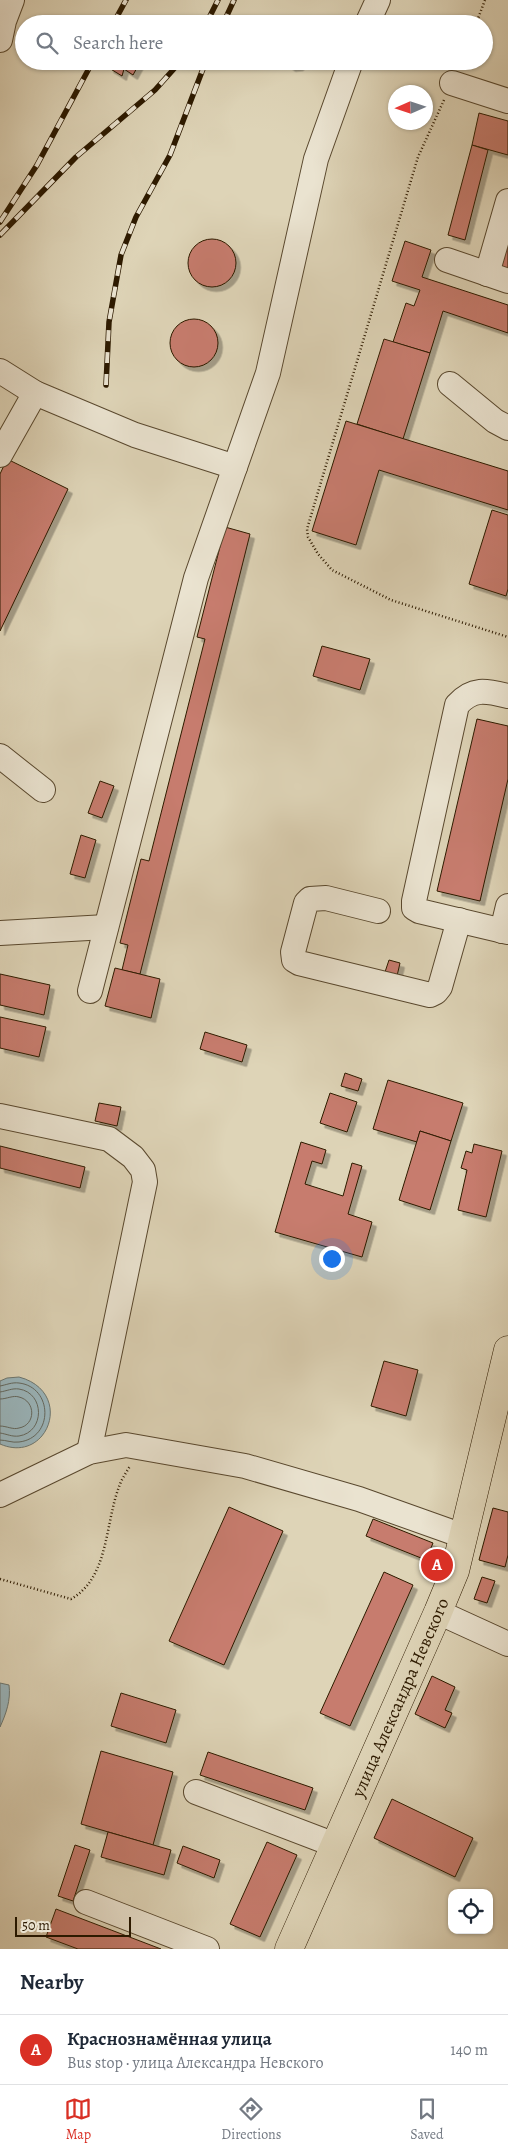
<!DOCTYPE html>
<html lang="en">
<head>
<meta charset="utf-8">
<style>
	body { margin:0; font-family:Alegreya,serif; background:#f6f6f7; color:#1f2937 }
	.controls { position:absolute; right:15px; bottom:15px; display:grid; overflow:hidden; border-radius:10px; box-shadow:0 1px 4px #0004 }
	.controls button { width:45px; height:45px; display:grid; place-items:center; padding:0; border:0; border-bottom:1px solid #e0e1e3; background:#fff; color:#1f2937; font:25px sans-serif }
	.compass { position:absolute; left:388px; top:85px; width:45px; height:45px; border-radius:50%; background:#fff; box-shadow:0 1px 4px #0004; rotate:267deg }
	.scale { position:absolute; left:15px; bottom:12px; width:116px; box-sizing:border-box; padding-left:5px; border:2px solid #2d1a00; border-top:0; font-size:14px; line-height:18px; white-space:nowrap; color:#2d1a00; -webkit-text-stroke:4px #eae3d0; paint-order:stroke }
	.you { position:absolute; left:331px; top:1258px; width:18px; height:18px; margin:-12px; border:4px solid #fff; border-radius:50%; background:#1a73e8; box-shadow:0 0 0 8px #1a73e833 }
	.badge { display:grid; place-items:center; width:32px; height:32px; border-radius:50%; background:#d93025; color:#fff; font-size:16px; font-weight:700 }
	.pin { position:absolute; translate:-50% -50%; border:2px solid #fff; box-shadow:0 1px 5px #0006 }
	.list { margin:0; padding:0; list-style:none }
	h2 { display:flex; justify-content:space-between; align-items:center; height:65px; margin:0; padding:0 20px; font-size:21px }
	h2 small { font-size:16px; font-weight:400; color:#747a83 }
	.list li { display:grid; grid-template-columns:32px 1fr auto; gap:15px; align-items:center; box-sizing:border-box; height:70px; padding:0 20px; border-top:1px solid #e0e1e3 }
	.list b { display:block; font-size:19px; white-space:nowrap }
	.list p { margin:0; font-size:16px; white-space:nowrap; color:#747a83 }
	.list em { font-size:16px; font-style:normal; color:#747a83 }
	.icon { flex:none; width:28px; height:28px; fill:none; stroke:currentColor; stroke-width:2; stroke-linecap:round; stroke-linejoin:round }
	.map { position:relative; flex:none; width:508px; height:1949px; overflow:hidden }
	.search { position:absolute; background:#fff; box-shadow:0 1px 4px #0004; left:15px; right:15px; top:15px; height:55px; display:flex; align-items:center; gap:12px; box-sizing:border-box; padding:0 18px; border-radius:28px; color:#747a83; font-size:19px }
	.sheet { height:135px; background:#fff }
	nav { display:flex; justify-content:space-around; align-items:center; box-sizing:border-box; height:70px; border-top:1px solid #e0e1e3; background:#fff; font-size:14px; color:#747a83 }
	nav a { display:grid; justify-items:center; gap:2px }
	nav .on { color:#d93025 }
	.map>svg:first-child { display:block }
	.water { fill:#9ab5bb; stroke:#6e7770 }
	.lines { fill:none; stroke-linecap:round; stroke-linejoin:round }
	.shore { stroke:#64685e; stroke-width:1 }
	.building { fill:#c77c6e; stroke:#2d1a00; filter:url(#shadow) }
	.minor-casing { stroke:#59482e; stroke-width:26 }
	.major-casing { stroke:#2d1a00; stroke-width:29 }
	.path { stroke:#2d1a00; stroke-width:2.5; stroke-dasharray:1 2.5; stroke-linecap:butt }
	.minor { stroke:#eae3d0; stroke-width:24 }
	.major { stroke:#ded4b7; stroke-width:28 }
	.rail-casing { stroke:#2d1a00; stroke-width:5.5 }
	.rail { stroke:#eae3d0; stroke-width:4; stroke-dasharray:11; stroke-linecap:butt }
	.labels { text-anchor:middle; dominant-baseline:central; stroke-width:5; stroke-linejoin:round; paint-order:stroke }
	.street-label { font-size:18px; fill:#2d1a00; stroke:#eae3d0 }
</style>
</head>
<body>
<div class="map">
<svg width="508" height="1949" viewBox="0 0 508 1949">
	<defs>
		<filter id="shadow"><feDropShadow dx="4.5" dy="4.5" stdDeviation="0" flood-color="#0004"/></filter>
	</defs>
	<rect width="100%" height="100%" fill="#ded4b7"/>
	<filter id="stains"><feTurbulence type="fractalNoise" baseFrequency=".004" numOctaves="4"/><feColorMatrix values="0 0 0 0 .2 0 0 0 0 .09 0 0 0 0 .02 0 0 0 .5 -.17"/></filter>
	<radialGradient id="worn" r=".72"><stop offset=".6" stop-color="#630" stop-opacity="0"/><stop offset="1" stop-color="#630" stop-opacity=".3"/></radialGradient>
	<g class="water">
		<path d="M19,1377C75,1392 48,1465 0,1444V1381L7,1378Z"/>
		<path d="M0,1683L9,1685C11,1700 6,1714 0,1727Z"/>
	</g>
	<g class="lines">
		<g class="shore">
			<path d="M0,1386C6,1385 12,1382 19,1383C53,1387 54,1438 19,1442C12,1443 6,1440 0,1440"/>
			<path d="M0,1392C7,1391 12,1388 19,1389C45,1393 45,1432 19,1436C12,1437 7,1434 0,1433"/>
			<path d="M0,1399C7,1399 13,1395 19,1397C36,1401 36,1425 19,1428C13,1430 7,1426 0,1426"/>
		</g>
	</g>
	<g class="building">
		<polygon points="113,61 134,61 139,64 133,75 124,69 122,76 109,68"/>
		<polygon points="283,61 303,61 299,66 291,67"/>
		<polygon points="479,113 508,121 508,155 472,145"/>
		<polygon points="472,145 488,150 465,240 448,235"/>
		<polygon points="508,238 508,273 497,269"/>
		<circle cx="212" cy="263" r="24"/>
		<polygon points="405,241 431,250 422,277 508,305 508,333 443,311 430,353 393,342 406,303 414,306 420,290 392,281"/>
		<circle cx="194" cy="343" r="24"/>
		<polygon points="384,339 430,353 403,439 357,424"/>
		<polygon points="346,421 508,471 508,510 379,470 356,545 312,531"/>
		<polygon points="7,459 68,489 0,631 0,474"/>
		<polygon points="492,510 508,515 508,589 506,596 469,584"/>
		<polygon points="225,527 250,534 140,974 122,970 128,945 120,943 141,859 149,861 205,639 197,637"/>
		<polygon points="322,646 370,659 360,690 313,676"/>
		<polygon points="477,719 508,726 508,779 480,901 437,891"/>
		<polygon points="100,781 114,786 102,818 88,813"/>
		<polygon points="81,835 96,840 85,878 70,874"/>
		<polygon points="389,960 400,963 397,976 385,972"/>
		<polygon points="115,968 160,979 151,1018 105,1006"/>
		<polygon points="0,974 50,985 44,1015 0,1005"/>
		<polygon points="0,1017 46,1027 39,1057 0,1048"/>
		<polygon points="205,1032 247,1045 242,1062 200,1049"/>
		<polygon points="345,1073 362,1079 358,1091 341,1086"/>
		<polygon points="388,1080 463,1103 451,1141 420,1131 417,1142 373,1129"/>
		<polygon points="330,1093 357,1102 347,1132 320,1123"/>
		<polygon points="99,1103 121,1107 117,1126 95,1121"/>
		<polygon points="420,1131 451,1141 430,1210 399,1200"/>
		<polygon points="301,1142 326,1150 322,1164 312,1161 305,1184 343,1196 352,1163 362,1166 348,1214 372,1222 362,1257 275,1232"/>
		<polygon points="474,1144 502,1151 486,1217 458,1210 467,1170 461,1168 466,1151 472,1153"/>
		<polygon points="0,1146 85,1167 80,1188 0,1168"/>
		<polygon points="384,1361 418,1370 406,1416 371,1406"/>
		<polygon points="229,1507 283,1531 224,1665 169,1641"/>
		<polygon points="493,1508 508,1512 508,1555 505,1567 479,1560"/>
		<polygon points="373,1519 433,1543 426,1560 366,1536"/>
		<polygon points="384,1572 413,1585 350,1726 320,1713"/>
		<polygon points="482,1577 495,1581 487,1603 474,1599"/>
		<polygon points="432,1676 455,1687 445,1710 452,1713 445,1728 415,1714"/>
		<polygon points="121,1693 176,1710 166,1743 111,1726"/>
		<polygon points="101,1751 173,1772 153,1845 81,1824"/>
		<polygon points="208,1752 313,1788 305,1810 200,1775"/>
		<polygon points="392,1799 473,1838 455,1877 374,1838"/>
		<polygon points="108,1832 171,1850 164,1875 101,1857"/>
		<polygon points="267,1842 297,1855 260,1937 230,1924"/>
		<polygon points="75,1845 90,1850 73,1901 58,1896"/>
		<polygon points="183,1846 220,1860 214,1878 177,1863"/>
		<polygon points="56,1909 161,1949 78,1949 46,1937"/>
	</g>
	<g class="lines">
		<defs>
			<g id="minor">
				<polyline points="367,24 378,0"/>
				<polyline points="0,40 4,21 12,0"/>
				<polyline points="452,83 508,101"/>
				<polyline points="447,260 508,281"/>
				<polyline points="487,274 508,201"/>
				<polyline points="0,371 35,393 135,435 235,467"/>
				<polyline points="450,384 495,421 508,428"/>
				<polyline points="0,455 35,393"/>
				<path d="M508,696C487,691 473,687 457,705L414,901V908L419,911L508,932"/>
				<polyline points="0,756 43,790"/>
				<polyline points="378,911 326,898 310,899 306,903 293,952 294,960 299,963 430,995 436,992 440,987 459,920"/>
				<polyline points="502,931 508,906"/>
				<polyline points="0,933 106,927"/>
				<polyline points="90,991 196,578 268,373 316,159 351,61"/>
				<polyline points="0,1116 109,1139 133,1157 143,1170 145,1182 89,1452"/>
				<polyline points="0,1495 89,1452 126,1445 245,1466 359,1499 463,1536"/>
				<polyline points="438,1612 508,1644"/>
				<polyline points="196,1792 335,1845"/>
				<polyline points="86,1902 207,1949"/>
			</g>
			<g id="major">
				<path id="s1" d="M289,1949L438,1612L455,1571L508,1350"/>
			</g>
		</defs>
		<use href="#minor" class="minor-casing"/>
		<use href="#major" class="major-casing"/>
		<g class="path">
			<polyline points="476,24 485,0"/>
			<polyline points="444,100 418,157 307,529 308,537 318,554 332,570 391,600 508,637"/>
			<path d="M0,1579L71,1599C109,1578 105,1523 119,1487C121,1480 126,1473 130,1466"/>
		</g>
		<use href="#minor" class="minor"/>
		<use href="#major" class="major"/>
		<defs>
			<g id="rail">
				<polyline points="113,24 126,0"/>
				<polyline points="206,24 218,0"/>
				<polyline points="223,24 234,0"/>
				<polyline points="0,222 37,165 93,61"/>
				<polyline points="0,235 76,157 155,90 181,61"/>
				<polyline points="106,385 109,322 121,255 136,217 170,155 206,61"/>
			</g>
		</defs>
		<use href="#rail" class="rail-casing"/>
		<use href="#rail" class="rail"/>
	</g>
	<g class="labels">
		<g class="street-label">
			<text stroke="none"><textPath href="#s1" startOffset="275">улица Александра Невского</textPath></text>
		</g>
	</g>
	<rect width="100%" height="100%" filter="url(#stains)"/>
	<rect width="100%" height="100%" fill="url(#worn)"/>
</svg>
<div class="controls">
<button><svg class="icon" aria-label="locate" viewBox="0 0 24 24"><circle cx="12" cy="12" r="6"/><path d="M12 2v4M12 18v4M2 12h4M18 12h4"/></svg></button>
</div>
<svg class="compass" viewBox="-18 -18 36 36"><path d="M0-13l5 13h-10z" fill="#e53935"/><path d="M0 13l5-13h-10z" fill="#747a83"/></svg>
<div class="scale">50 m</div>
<div class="you"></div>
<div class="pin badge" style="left:437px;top:1565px">A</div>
<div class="search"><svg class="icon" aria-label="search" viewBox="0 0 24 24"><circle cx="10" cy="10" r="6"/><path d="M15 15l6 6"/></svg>Search here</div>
</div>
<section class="sheet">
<h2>Nearby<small></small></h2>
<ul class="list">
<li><span class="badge">A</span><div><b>Краснознамённая улица</b><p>Bus stop · улица Александра Невского</p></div><em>140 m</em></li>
</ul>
</section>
<nav>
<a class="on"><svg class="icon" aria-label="map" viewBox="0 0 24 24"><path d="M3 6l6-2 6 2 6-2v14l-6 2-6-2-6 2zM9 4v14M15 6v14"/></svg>Map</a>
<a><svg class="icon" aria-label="directions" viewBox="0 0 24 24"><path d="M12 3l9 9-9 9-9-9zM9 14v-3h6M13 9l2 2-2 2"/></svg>Directions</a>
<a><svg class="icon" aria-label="saved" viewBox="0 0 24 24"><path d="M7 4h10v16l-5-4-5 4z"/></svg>Saved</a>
</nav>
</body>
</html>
